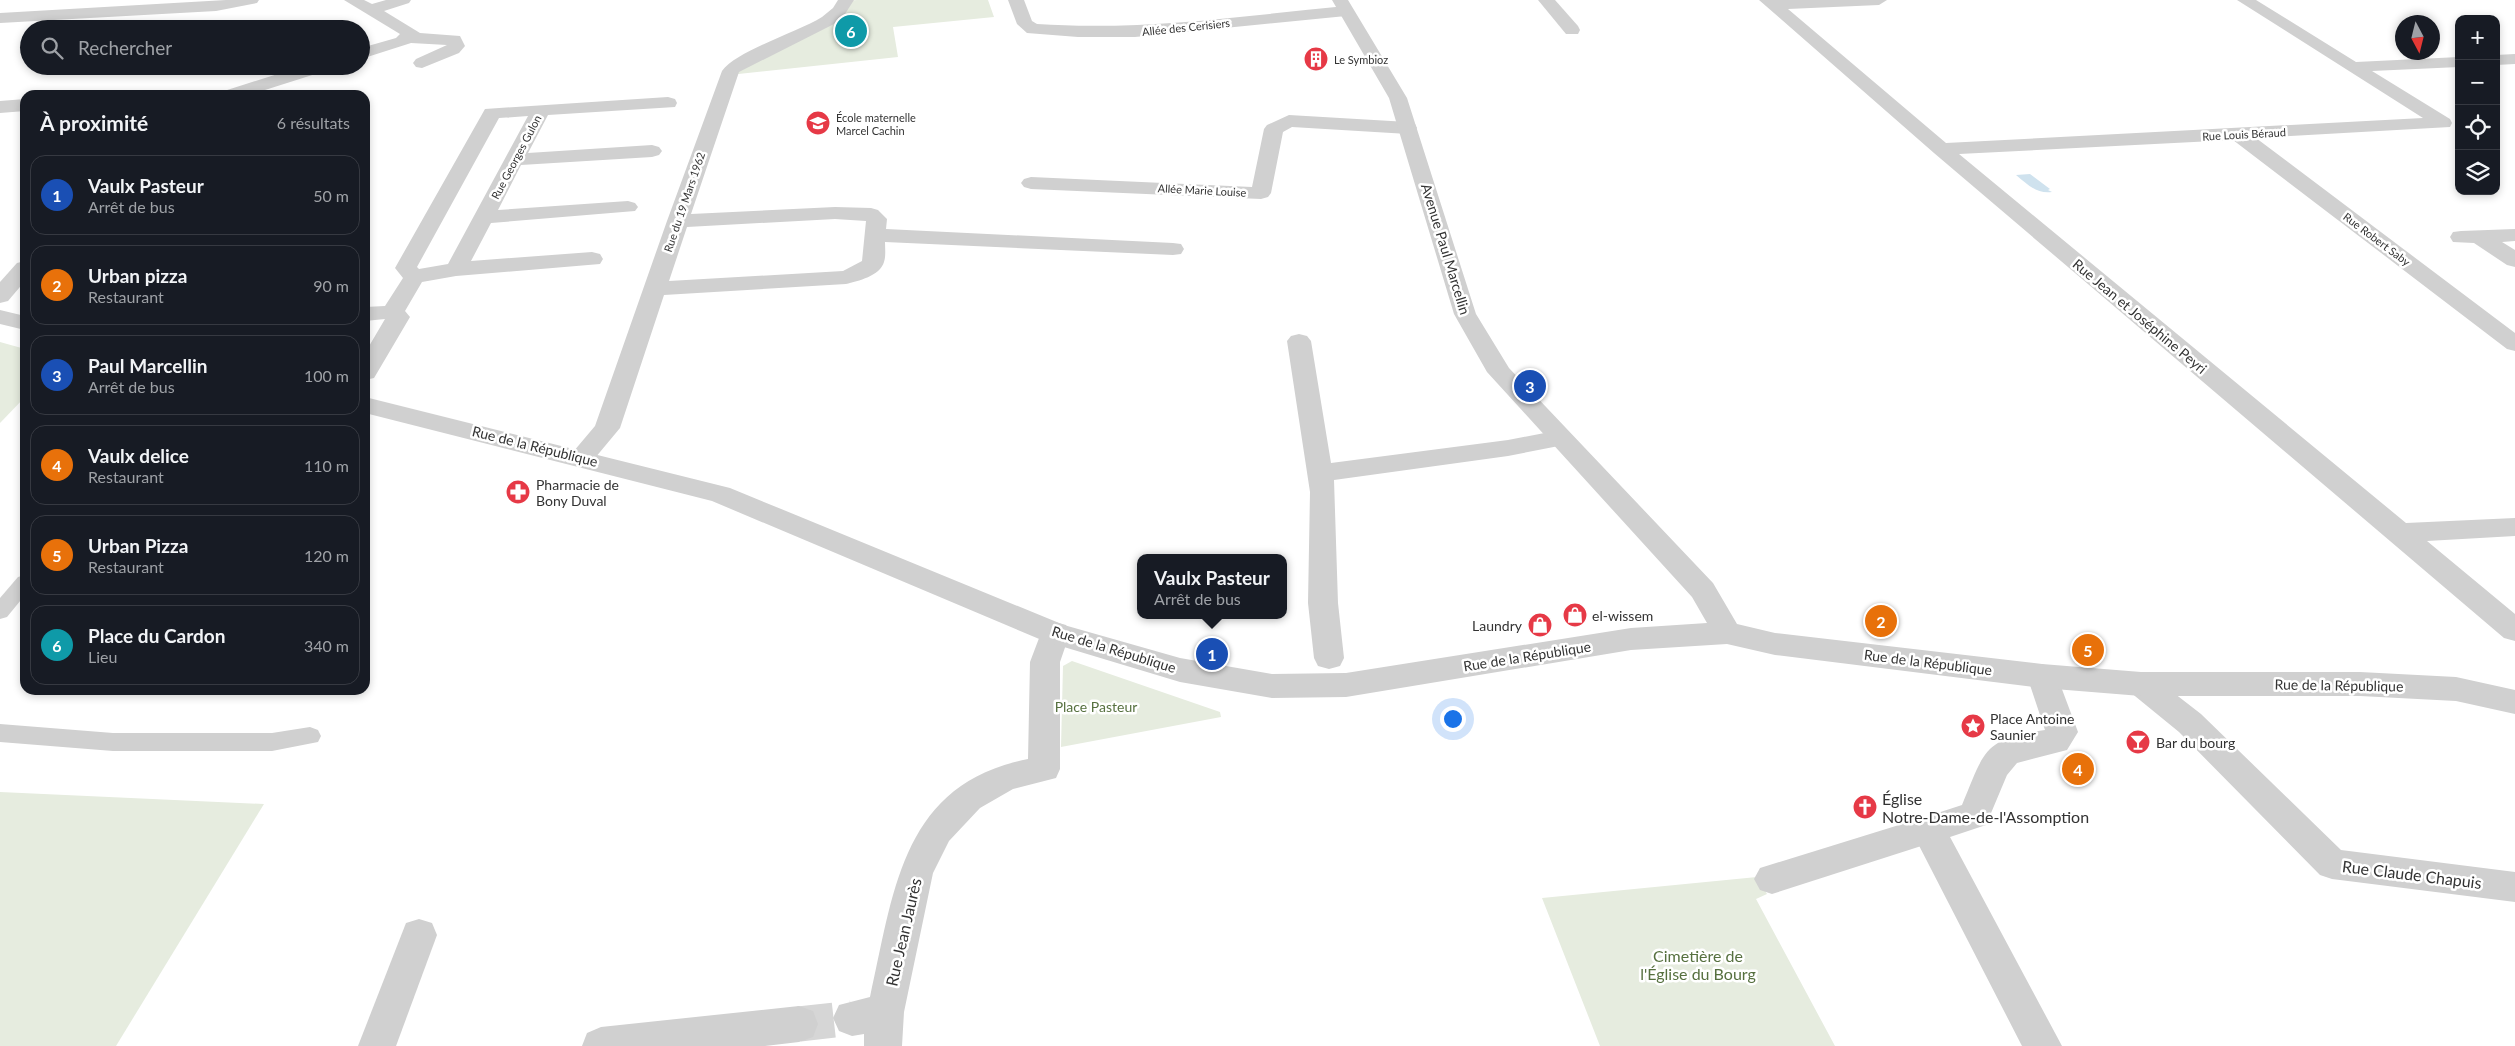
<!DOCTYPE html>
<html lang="fr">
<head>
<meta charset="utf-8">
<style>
	body { margin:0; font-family:Lato,sans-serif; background:#20242c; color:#f1f3f6 }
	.controls { position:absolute; right:15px; top:15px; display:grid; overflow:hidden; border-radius:10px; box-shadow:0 2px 8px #0003 }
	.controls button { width:45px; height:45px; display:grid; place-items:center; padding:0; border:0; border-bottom:1px solid #363941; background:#171b24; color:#f1f3f6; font:25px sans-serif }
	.compass { position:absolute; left:2395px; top:15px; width:45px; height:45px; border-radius:50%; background:#171b24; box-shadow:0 2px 8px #0003; rotate:173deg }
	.you { position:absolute; left:1452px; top:718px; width:18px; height:18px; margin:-12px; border:4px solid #fff; border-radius:50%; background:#1a73e8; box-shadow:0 0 0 8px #1a73e833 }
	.badge { display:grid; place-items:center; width:32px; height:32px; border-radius:50%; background:#e63946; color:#fff; font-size:16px; font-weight:700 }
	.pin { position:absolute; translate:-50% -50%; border:2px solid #fff; box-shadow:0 1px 5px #0006 }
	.popup { position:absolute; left:1137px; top:554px; width:150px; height:65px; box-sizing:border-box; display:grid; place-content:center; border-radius:10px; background:#171b24; filter:drop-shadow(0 1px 4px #0005); font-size:16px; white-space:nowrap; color:#9ea1a6 }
	.popup b { font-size:19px; color:#f1f3f6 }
	.popup::after { content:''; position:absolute; left:50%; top:100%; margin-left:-10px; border:10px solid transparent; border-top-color:#171b24 }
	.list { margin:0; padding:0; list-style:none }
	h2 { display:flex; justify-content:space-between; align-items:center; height:65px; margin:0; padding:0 20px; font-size:21px }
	h2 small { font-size:16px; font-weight:400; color:#9ea1a6 }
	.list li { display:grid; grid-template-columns:32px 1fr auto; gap:15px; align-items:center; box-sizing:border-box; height:80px; margin:0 10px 10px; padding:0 10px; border:1px solid #363941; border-radius:15px }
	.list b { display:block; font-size:19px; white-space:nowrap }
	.list p { margin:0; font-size:16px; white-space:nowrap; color:#9ea1a6 }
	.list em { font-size:16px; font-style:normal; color:#9ea1a6 }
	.icon { flex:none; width:28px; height:28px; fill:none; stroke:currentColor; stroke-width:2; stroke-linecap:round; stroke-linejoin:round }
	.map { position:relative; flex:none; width:2515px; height:1046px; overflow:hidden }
	.search { position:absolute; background:#171b24; box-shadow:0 2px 8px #0003; left:20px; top:20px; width:350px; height:55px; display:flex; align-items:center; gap:12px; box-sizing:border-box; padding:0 18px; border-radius:28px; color:#9ea1a6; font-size:19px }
	.panel { position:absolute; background:#171b24; box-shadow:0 2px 8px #0003; left:20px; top:90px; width:350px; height:605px; border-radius:15px }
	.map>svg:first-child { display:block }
	.green { fill:#e6ecdf }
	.water { fill:#cfe2ee }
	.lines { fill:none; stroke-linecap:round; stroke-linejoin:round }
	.minor-tunnel { stroke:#d6d6d6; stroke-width:35; stroke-dasharray:35 18; stroke-linecap:butt }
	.service { fill:#d0d0d0; fill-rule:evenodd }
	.pedestrian { fill:#d0d0d0; fill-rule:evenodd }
	.minor { fill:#d0d0d0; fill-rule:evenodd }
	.tertiary { fill:#d0d0d0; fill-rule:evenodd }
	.labels { text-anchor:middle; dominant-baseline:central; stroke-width:5; stroke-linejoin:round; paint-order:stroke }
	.far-street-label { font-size:11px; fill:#333; stroke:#fff }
	.far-poi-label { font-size:11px; fill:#333; stroke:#fff; text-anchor:start }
	.street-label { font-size:14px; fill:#333; stroke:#fff }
	.poi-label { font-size:14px; fill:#333; stroke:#fff; text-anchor:start }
	.park-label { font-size:14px; fill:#56703f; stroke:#fff }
	.near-poi-label { font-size:16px; fill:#333; stroke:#fff; text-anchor:start }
	.near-street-label { font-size:16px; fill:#333; stroke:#fff }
	.near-park-label { font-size:16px; fill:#56703f; stroke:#fff }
</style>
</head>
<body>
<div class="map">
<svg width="2515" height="1046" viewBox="0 0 2515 1046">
	<rect width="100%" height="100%" fill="#fff"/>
	<g class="green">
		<polygon points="857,0 988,0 994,17 893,27 898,57 729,75 810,31 846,1"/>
		<polygon points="0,342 25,349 25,397 0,423"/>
		<polygon points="1072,661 1220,712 1221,717 1061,747 1063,666"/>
		<polygon points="0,792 264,804 116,1046 0,1046"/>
		<polygon points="1757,877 1767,894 1756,899 1835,1046 1600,1046 1542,898"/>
	</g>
	<path class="water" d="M2030,174L2050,189L2048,190L2052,192C2037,194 2028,185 2016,175Z"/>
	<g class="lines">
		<polyline class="minor-tunnel" points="799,1024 852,1018"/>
		<g class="service">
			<polygon points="25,575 25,595 7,617 0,619 0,598 18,577"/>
			<polygon points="0,724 113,733 272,733 310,727 318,730 321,736 318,742 272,751 113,751 0,742"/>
		</g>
		<polygon class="pedestrian" points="1928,816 1940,820 1945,830 1940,840 1772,894 1760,890 1754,879 1760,868"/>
		<g class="minor">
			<polygon points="226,0 259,0 257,3 216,11 0,23 0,13"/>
			<polygon points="344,0 364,0 372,4 386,0 411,0 409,3 384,11 420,33 460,36 465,46 459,53 422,68 416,67 413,63 416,59 447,45 411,43 361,59 361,48 396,38 400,34"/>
			<path d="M838,0H854L845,14L834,24L739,72L691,214L835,207L871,208L878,210L887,219L886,229L1173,243L1181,244L1184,249L1181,254L1173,255L885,242C885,248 886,256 884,262C880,276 858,281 846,284L664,295L620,428L590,464L581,466L572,464L568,458L595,426L667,221L722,71C736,51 798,32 822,17L833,8ZM835,219L866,221L862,261L843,271L669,281L687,227Z"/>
			<path d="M1008,0H1024L1032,21L1037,24C1141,31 1242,16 1346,6L1354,11L1346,16L1135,37H1078L1027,33L1017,24Z"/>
			<polygon points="1538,0 1555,0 1578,26 1580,30 1578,34 1566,34"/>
			<polygon points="1759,0 1887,0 1879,5 1788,9 1946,143 2423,118 2237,0 2256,0 2356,62 2459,57 2459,67 2372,71 2450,119 2452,123 2450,127 2256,138 2515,333 2515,351 2507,349 2233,140 1959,154 2406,523 2515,518 2515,536 2427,541 2515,614 2515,641 2504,638 1934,153"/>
			<polygon points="2515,54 2515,64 2496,65 2496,55"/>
			<polygon points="303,66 331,66 328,70 249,95 221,95 224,91"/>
			<path d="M668,97L675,99L677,103L675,107L548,115L528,153L652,145L659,147L662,151L659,155L652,157L521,165L498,210L628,201L635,203L638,207L635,211L491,223L471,261L592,252L600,254L603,259L600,264L456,276L422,282L405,311L410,317L377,373L374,378L365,380V353L385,319L365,321V307L385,306L403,278L395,268L485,109ZM528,116L448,264L419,269L417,267L499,118Z"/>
			<polygon points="25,99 25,111 0,113 0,101"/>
			<polygon points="1289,115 1408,122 1415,124 1417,128 1415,132 1408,134 1292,127 1283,132 1271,193 1268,197 1261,199 1031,189 1024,187 1021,183 1024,179 1031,177 1252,187 1264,129 1267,125"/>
			<polygon points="2515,229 2515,241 2502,242 2515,250 2515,267 2507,265 2474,243 2453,242 2450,237 2453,232 2461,231"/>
			<polygon points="25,261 25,281 8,301 0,303 0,282 17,263"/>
			<polygon points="1299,334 1307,336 1311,341 1331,463 1508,440 1560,430 1569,432 1573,438 1569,444 1508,456 1334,480 1338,603 1344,658 1340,666 1329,669 1318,666 1314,658 1308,603 1310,492 1287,341 1291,336"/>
			<path d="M1055,622L1066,625L1070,633L1060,662V769L1056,778L1013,789L980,808L949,841L933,873L904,1012L902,1046H864V1034L852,1036L839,1031L833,1018L839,1005L870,997C894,892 901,784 1028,759L1030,662L1044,625Z"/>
			<path d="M2042,664L2053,668L2057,676L2078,732L2067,750L2017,763L2007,775L1986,825L1950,837L2062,1046H2022L1911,830L1916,820L1962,805C1985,750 1983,739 2045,730L2027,676L2031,668Z"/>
			<polygon points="2141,672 2152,676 2201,714 2341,850 2515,872 2515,902 2332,879 2320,875 2179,732 2130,692 2126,684 2130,676"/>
			<polygon points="419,919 432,923 437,935 396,1046 358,1046 406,923"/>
			<polygon points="799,1006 813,1011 818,1024 813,1037 799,1042 765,1046 582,1046 587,1033 601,1027"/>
		</g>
		<g class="tertiary">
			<polygon points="1332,0 1348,0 1407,98 1476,314 1509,368 1713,583 1737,624 1775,633 2042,664 2141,672 2360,672 2456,677 2515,690 2515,714 2456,701 2360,696 2141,696 2042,688 1775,655 1727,644 1631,650 1346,697 1272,698 1180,682 1044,641 712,501 365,413 365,397 730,488 1064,625 1180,658 1272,674 1346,673 1631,628 1707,623 1692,597 1487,372 1454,314 1389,98"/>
			<polygon points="0,310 25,316 25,330 0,324"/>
		</g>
	</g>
	<defs>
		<symbol id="building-disc" viewBox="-11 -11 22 22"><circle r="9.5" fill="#e63946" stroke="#fff"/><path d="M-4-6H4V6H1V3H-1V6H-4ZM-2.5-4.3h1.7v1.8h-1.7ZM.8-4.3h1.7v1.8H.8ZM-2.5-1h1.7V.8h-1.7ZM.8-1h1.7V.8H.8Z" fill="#fff"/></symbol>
		<symbol id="school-disc" viewBox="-11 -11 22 22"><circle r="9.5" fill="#e63946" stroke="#fff"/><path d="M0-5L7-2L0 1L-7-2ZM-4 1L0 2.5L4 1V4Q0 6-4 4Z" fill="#fff"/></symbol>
		<symbol id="pharmacy-disc" viewBox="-11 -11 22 22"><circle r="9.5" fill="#e63946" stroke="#fff"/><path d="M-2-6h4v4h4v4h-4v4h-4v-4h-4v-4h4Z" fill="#fff"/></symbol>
		<symbol id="shop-disc" viewBox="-11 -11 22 22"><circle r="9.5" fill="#e63946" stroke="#fff"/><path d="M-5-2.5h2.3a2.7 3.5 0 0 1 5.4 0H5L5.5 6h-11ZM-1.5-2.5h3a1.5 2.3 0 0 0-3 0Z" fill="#fff"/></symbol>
		<symbol id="sight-disc" viewBox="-11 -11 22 22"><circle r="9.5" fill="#e63946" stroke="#fff"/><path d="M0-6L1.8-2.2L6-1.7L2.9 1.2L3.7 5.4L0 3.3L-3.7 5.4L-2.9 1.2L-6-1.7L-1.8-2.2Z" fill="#fff"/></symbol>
		<symbol id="bar-disc" viewBox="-11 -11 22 22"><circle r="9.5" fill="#e63946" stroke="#fff"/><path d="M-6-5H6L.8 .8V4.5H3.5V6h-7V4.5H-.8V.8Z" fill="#fff"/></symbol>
		<symbol id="church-disc" viewBox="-11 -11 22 22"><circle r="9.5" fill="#e63946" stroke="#fff"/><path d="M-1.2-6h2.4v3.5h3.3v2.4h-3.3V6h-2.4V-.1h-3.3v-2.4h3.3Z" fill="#fff"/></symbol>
	</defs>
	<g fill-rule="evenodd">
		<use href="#building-disc" x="1302" y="45" width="28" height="28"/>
		<use href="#school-disc" x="804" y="109" width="28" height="28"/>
		<use href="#pharmacy-disc" x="504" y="478" width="28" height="28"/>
		<use href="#shop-disc" x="1561" y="601" width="28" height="28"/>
		<use href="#shop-disc" x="1526" y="611" width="28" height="28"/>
		<use href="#sight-disc" x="1959" y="712" width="28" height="28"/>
		<use href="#bar-disc" x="2124" y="728" width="28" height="28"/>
		<use href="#church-disc" x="1851" y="793" width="28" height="28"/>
	</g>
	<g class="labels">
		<g class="far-street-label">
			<text transform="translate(1186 27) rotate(-6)">Allée des Cerisiers</text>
			<text transform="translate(2244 134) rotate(-3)">Rue Louis Béraud</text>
			<text transform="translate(516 157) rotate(-62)">Rue Georges Gulon</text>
			<text transform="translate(1202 190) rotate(3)">Allée Marie Louise</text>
			<text transform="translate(684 202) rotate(-71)">Rue du 19 Mars 1962</text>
			<text transform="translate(2377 239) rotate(37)">Rue Robert Saby</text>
		</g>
		<g class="far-poi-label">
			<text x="1334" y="59">Le Symbioz</text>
			<text x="836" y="117">École maternelle<tspan x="836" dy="13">Marcel Cachin</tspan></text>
		</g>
		<g class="street-label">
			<text transform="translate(1446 249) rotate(73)">Avenue Paul Marcellin</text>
			<text transform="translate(2140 316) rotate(40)">Rue Jean et Joséphine Peyri</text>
			<text transform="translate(535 446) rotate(14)">Rue de la République</text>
			<text transform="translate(1114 649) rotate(17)">Rue de la République</text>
			<text transform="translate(1527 656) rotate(-9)">Rue de la République</text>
			<text transform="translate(1928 662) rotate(7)">Rue de la République</text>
			<text transform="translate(2339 685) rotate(1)">Rue de la République</text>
		</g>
		<g class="poi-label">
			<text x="536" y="484">Pharmacie de<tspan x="536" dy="16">Bony Duval</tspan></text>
			<text x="1592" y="615">el-wissem</text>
			<text x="1522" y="625" text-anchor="end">Laundry</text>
			<text x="1990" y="718">Place Antoine<tspan x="1990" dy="16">Saunier</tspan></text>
			<text x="2156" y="742">Bar du bourg</text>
		</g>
		<g class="park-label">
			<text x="1096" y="706">Place Pasteur</text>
		</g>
		<g class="near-poi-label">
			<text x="1882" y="798">Église<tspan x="1882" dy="18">Notre-Dame-de-l'Assomption</tspan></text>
		</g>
		<g class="near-street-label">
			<text transform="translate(2412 874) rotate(7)">Rue Claude Chapuis</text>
			<text transform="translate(903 932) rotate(-77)">Rue Jean Jaurès</text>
		</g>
		<g class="near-park-label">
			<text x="1698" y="955">Cimetière de<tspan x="1698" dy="18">l'Église du Bourg</tspan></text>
		</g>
	</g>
</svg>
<div class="controls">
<button>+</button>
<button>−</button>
<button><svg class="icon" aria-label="locate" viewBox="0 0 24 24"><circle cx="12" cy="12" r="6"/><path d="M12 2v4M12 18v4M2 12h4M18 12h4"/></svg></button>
<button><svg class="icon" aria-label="layers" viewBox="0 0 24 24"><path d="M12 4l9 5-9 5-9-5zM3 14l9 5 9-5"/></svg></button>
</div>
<svg class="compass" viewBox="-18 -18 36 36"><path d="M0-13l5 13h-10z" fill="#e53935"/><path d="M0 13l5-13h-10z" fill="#9ea1a6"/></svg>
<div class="you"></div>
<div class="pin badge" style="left:1212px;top:654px;background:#1a4fb4">1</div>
<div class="popup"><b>Vaulx Pasteur</b>Arrêt de bus</div>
<div class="pin badge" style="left:1881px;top:621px;background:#e8710a">2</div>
<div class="pin badge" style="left:1530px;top:386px;background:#1a4fb4">3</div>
<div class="pin badge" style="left:2078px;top:769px;background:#e8710a">4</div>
<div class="pin badge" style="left:2088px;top:650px;background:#e8710a">5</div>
<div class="pin badge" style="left:851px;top:31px;background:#0f9aa8">6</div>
<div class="search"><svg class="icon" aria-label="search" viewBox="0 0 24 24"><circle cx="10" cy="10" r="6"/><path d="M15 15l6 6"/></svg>Rechercher</div>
<section class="panel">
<h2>À proximité<small>6 résultats</small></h2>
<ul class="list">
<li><span class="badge" style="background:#1a4fb4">1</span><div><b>Vaulx Pasteur</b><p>Arrêt de bus</p></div><em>50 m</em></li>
<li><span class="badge" style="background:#e8710a">2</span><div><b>Urban pizza</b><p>Restaurant</p></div><em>90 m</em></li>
<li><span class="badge" style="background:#1a4fb4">3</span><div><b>Paul Marcellin</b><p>Arrêt de bus</p></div><em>100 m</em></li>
<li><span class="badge" style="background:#e8710a">4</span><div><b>Vaulx delice</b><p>Restaurant</p></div><em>110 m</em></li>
<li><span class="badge" style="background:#e8710a">5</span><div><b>Urban Pizza</b><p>Restaurant</p></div><em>120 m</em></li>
<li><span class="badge" style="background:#0f9aa8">6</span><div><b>Place du Cardon</b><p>Lieu</p></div><em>340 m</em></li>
</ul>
</section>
</div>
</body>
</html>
